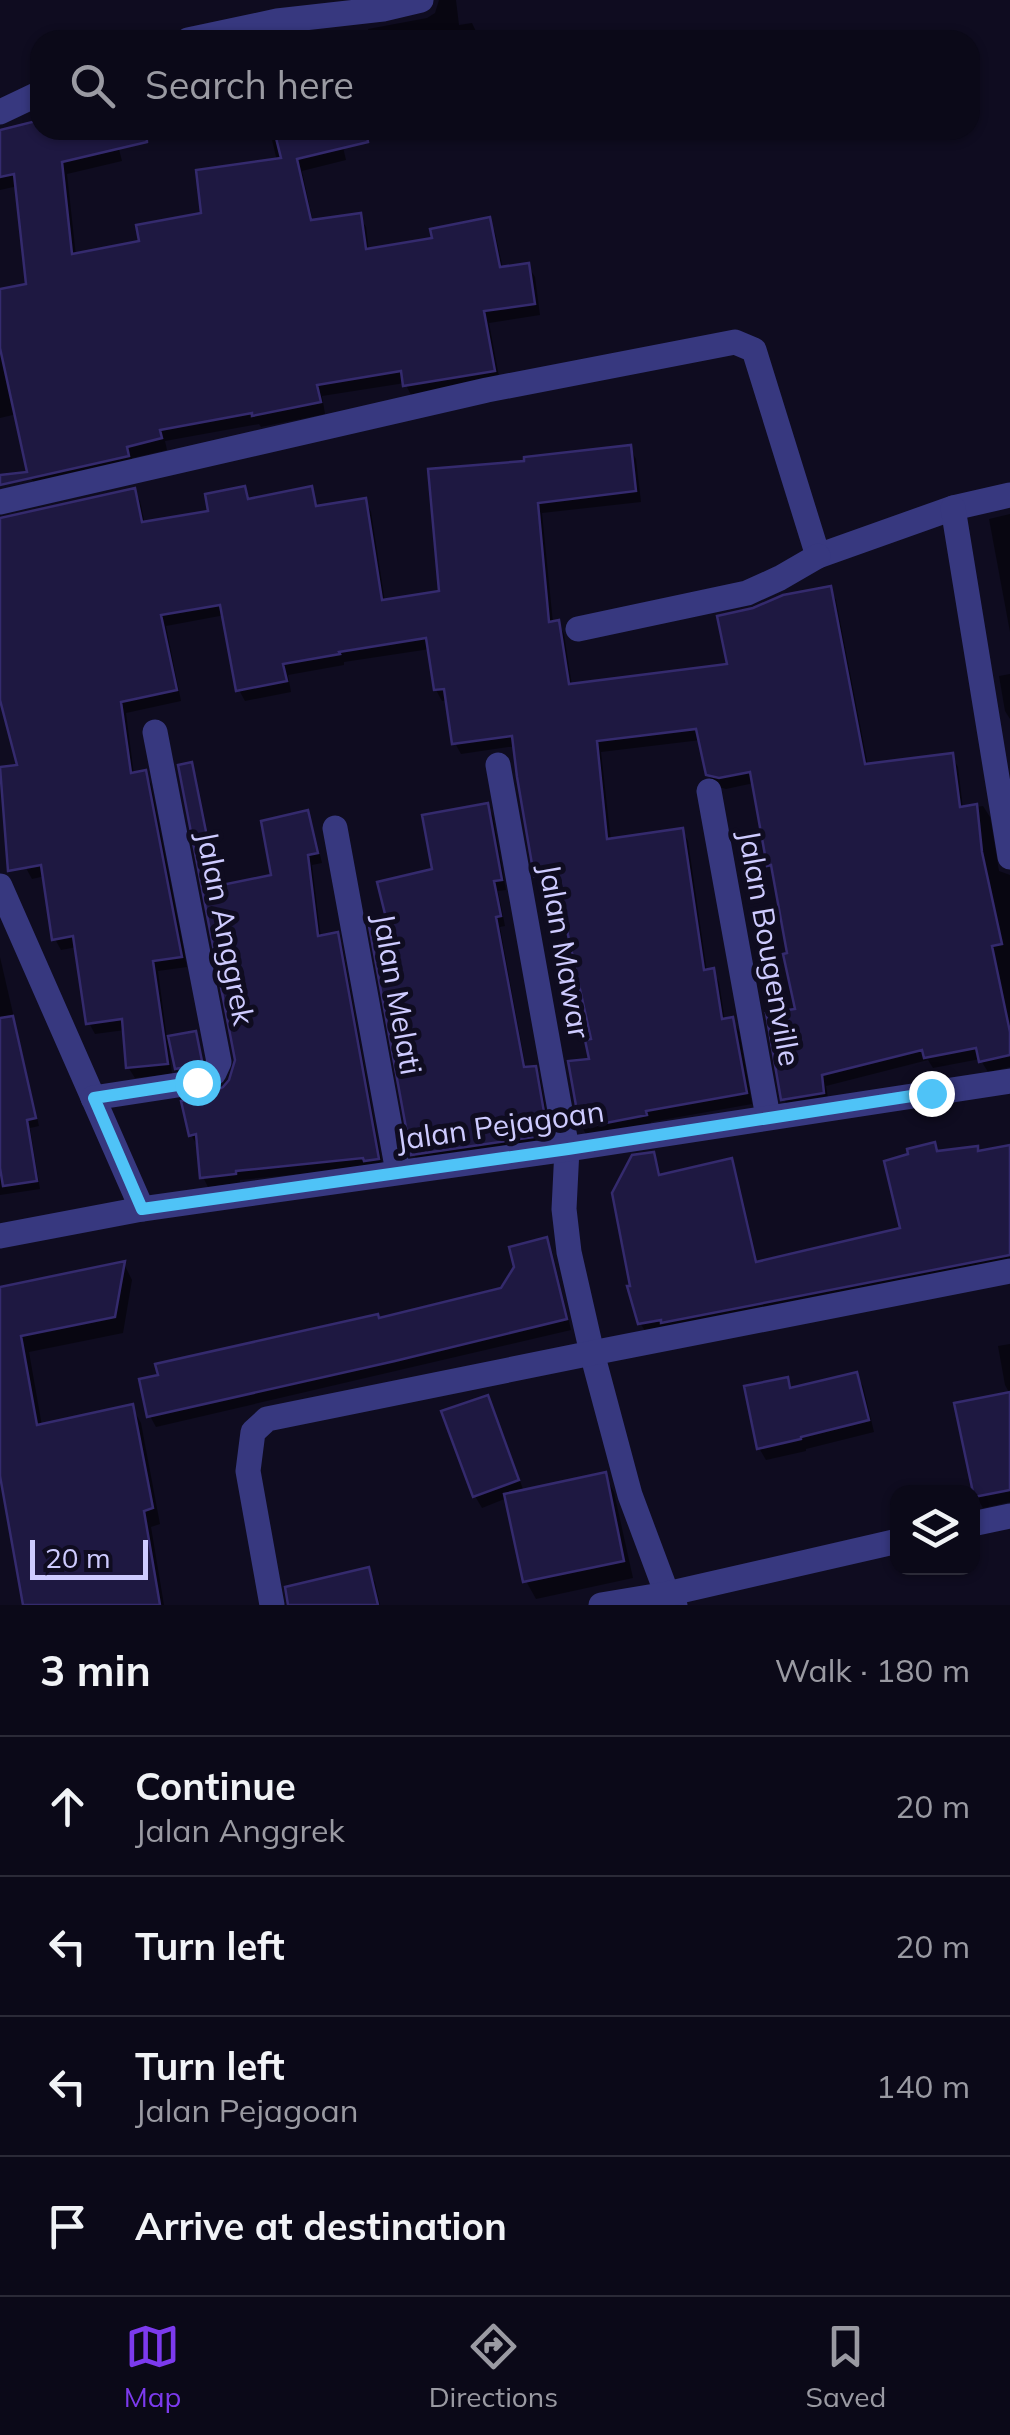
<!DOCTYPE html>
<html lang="en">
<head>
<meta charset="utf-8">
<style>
	body { margin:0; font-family:Mulish,sans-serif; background:#191725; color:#f1f3f6 }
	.controls { position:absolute; right:30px; bottom:30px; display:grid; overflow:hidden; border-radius:20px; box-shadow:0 2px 8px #0004 }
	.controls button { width:90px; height:90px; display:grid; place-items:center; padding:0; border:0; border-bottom:2px solid #2b2a37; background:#0b0918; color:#f1f3f6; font:50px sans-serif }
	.scale { position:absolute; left:30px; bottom:25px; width:118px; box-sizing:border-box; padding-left:10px; border:5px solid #cecbff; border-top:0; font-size:28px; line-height:35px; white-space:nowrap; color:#cecbff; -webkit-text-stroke:8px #0f0c20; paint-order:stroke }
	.stop { position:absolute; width:30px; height:30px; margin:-22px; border:8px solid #4fc3f7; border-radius:50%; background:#fff }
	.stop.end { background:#4fc3f7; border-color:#fff; box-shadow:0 2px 10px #0008 }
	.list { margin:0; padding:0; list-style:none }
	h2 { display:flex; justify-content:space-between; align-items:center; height:130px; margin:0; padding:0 40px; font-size:42px }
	h2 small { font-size:32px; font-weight:400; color:#9a9aa2 }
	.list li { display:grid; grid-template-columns:65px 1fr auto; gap:30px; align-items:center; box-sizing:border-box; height:140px; padding:0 40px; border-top:2px solid #2b2a37 }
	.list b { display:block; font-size:38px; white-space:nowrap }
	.list p { margin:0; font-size:32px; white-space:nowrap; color:#9a9aa2 }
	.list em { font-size:32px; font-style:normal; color:#9a9aa2 }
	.icon { flex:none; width:55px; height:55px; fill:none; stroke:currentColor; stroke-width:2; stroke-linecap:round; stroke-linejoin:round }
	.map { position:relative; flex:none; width:1010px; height:1605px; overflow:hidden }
	.search { position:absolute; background:#0b0918; box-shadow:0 2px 8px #0004; left:30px; right:30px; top:30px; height:110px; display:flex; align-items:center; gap:25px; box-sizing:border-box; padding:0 35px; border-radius:30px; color:#9a9aa2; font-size:38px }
	.sheet { height:690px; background:#0b0918 }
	nav { display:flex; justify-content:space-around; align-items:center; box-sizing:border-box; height:140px; border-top:2px solid #2b2a37; background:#0b0918; font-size:28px; color:#9a9aa2 }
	nav a { display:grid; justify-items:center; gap:5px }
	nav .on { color:#7c3aed }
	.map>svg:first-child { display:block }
	.shadow { fill:#0007 }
	.building { fill:#1e1841; stroke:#342a6d; stroke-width:2.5 }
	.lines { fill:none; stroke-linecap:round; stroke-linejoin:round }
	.minor { stroke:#37387f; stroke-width:25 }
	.route { stroke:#4fc3f7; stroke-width:12 }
	.labels { text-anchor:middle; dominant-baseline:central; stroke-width:10; stroke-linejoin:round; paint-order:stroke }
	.street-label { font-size:30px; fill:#cecbff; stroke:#0f0c20 }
</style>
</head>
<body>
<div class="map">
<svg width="1010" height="1605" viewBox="0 0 1010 1605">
	<rect width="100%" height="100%" fill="#0f0c20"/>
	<g class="shadow">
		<polygon points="439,0 456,0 459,25 472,23 480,40 370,40 368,29 427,18 435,13"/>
		<polygon points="40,123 40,130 114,130 122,161 67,174 76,256 142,243 204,215 277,161 270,131 339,130 346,160 302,171 313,222 359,216 366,227 369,251 435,240 489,220 495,232 503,269 528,266 535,277 540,315 489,323 500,382 412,397 405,383 322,396 325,414 261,427 259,424 165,441 167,450 132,458 133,467 38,489 31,478 17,414 0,418 0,292 28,286 18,186 0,190 0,132"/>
		<polygon points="630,448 636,459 641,502 542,513 553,623 558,623 564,634 572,686 730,666 830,589 836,600 868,766 952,756 958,767 963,809 983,806 990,817 999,871 1010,875 1010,1067 988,1072 980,1059 933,1068 928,1060 826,1086 829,1104 790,1110 784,1099 798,1012 775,876 769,865 754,783 726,789 715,786 708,774 701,740 601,752 611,841 682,830 688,841 707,972 712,971 719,982 725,1021 732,1020 739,1031 752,1104 651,1122 652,1126 588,1138 582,1127 594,1041 561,884 543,886 538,878 570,874 516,746 461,754 455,743 448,700 442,701 436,690 430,649 344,662 344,665 288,675 291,692 245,701 239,690 225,615 166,626 181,701 126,713 134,775 145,773 151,784 187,967 158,971 167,1039 195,1034 203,1067 195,1071 180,1073 173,1049 169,1050 172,1074 135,1078 128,1067 125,1030 95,1034 89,1023 77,947 61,950 55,939 45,876 32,879 26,868 20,767 0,690 0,520 134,490 140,501 145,524 211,513 244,489 251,501 311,489 319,508 365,500 371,512 385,602 442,593 527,464"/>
		<polygon points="1010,514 1010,632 989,519"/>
		<polygon points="1010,674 1010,719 1005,711 999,676"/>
		<polygon points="190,765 196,775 219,888 274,877 307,813 312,823 322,863 312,865 321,938 336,935 342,945 383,1169 370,1167 240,1180 240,1183 208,1187 203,1177 200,1144 197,1145 191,1135 205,1099 224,1089 231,1081 238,1060"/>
		<polygon points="487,806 493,816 506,890 498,891 505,926 500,927 526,1069 534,1068 540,1078 552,1145 419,1164 414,1154 390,924"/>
		<polygon points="0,957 39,1126 30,1128 40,1189 0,1195"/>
		<polygon points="934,1145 939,1154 979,1153 1010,1148 1010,1264 646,1332 640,1323 653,1155 658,1164 661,1177 731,1161 736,1170 758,1264 903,1230"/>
		<polygon points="546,1240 552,1251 571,1330 156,1427 150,1416 379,1320 502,1290"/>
		<polygon points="124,1264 132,1280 123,1333 29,1352 42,1426 132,1407 141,1423 160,1524 151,1527 164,1605 26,1605 0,1462 0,1287"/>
		<polygon points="1010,1344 1010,1502 983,1508 976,1496 1010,1394 1005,1385 998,1346"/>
		<polygon points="856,1375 863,1386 874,1432 806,1449 806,1451 766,1460 759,1448 787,1379 793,1390"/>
		<polygon points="487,1398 494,1409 524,1492 604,1475 614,1492 633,1578 536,1599 526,1581 507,1498 482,1508 475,1496"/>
		<polygon points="368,1570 375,1582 380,1605 318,1605"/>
	</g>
	<g class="building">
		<polygon points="40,120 40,130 146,130 147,142 62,162 72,254 139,241 136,225 201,213 196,170 281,158 274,130 366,130 368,142 297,159 311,220 361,213 366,249 432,238 430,229 490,217 500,267 529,263 535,304 484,311 495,371 403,386 401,371 317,385 321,402 252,416 252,413 160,430 162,438 127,447 129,456 0,485 0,475 27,472 0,348 0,289 26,284 14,174 0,177 0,130"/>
		<polygon points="631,445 636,491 538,503 549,622 559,620 569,684 727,664 717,616 753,608 783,595 831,586 865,764 953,753 960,807 977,804 982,852 1002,944 992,946 1010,1032 1010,1055 979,1062 976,1048 924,1058 922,1050 822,1075 824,1093 781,1100 766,1013 795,1009 783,954 787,953 771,865 767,866 750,772 719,778 706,775 696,729 597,741 607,839 683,828 704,970 714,968 722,1019 733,1017 747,1093 646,1111 647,1115 580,1128 568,1061 589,1059 585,1040 591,1039 568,935 557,873 534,876 517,777 512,736 452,744 444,689 434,690 426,638 339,652 340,654 283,664 287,681 236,691 220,605 161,615 177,690 121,702 131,773 146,770 182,957 153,961 168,1064 126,1068 122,1019 86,1024 73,936 52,940 41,865 8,871 0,767 17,765 0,700 0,518 135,488 142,522 208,511 205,494 245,486 248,499 312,486 316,506 366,498 382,600 439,591 428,469 524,461 524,457"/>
		<polygon points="192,762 217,886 271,875 261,821 308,810 318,853 308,855 318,936 338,932 379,1159 364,1161 363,1158 236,1171 236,1174 200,1178 196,1134 189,1136 181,1101 204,1097 223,1087 229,1080 235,1060 178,765"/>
		<polygon points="488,803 502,880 494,881 501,916 496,917 524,1067 536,1066 548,1135 411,1155 369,926 387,922 377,882 432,869 422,815"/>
		<polygon points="13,1016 36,1118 27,1120 37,1181 3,1186 0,1168 0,1018"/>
		<polygon points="196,1031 202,1061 192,1066 175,1069 168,1036"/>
		<polygon points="935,1142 937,1151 978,1146 978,1151 1010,1145 1010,1255 661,1323 661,1320 638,1324 627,1286 630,1286 612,1193 632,1155 654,1152 659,1175 732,1158 756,1262 900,1228 884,1161 908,1154 907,1149"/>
		<polygon points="547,1237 567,1319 395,1361 147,1417 139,1379 158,1375 155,1364 378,1314 379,1318 501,1288 514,1267 509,1247"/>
		<polygon points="125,1261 115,1317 21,1336 37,1425 133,1404 153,1508 144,1511 160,1605 23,1605 0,1476 0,1287"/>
		<polygon points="857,1372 869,1420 801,1437 801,1439 757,1449 744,1386 788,1377 790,1388"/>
		<polygon points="1010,1392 1010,1490 974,1497 954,1403"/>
		<polygon points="488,1395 519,1480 473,1497 441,1411"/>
		<polygon points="606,1472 624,1561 523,1582 504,1494"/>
		<polygon points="369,1567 378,1605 288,1605 285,1587"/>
	</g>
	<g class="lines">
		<g class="minor">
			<polyline points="188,40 277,21 383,9 421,0"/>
			<polyline points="0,112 40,93"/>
			<polyline points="0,502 487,390 735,342 754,350 818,556 953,508 1010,495"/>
			<polyline points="953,508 1010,857"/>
			<polyline points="578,629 747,593 780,578 818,556"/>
			<polyline points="498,765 567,1149 564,1209 569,1252 592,1353 630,1495 667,1594 675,1605"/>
			<polyline points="709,791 768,1117"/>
			<polyline points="335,828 398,1172"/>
			<polyline points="0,886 142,1209"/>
			<polyline points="93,1098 197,1082 214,1073 219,1062 155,732"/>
			<polyline points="0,1236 142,1209 567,1149 1010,1081"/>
			<polyline points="972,1524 1010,1516"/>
			<polyline points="272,1605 248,1471 253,1432 267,1419 592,1353 1010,1271"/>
			<polyline points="601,1605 667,1594 898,1541"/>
		</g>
	</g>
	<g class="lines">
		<polyline class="route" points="197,1082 94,1098 142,1209 568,1149 931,1093"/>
	</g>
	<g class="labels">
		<g class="street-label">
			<text transform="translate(226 928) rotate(79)">Jalan Anggrek</text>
			<text transform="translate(770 948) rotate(80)">Jalan Bougenville</text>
			<text transform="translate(565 951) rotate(80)">Jalan Mawar</text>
			<text transform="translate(398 994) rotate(80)">Jalan Melati</text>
			<text transform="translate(500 1125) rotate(-8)">Jalan Pejagoan</text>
		</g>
	</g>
</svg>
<div class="controls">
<button><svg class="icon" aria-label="layers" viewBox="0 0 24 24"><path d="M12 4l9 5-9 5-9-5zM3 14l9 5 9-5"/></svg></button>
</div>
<div class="scale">20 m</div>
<div class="stop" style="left:197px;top:1082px"></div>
<div class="stop end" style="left:931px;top:1093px"></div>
<div class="search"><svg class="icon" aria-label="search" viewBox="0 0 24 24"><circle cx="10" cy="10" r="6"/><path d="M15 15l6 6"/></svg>Search here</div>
</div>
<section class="sheet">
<h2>3 min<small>Walk · 180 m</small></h2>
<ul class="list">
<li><svg class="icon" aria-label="ahead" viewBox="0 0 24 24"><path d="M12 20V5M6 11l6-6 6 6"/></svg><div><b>Continue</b><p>Jalan Anggrek</p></div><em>20 m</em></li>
<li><svg class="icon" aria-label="left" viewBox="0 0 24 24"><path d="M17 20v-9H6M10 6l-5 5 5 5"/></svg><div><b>Turn left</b></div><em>20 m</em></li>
<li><svg class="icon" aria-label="left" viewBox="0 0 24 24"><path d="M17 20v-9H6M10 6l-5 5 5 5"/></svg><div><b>Turn left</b><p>Jalan Pejagoan</p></div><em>140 m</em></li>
<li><svg class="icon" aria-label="arrive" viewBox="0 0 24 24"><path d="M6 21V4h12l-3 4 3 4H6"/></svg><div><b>Arrive at destination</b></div></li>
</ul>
</section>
<nav>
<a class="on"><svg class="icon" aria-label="map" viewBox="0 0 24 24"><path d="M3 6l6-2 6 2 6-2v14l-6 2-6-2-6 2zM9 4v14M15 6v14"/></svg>Map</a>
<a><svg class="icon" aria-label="directions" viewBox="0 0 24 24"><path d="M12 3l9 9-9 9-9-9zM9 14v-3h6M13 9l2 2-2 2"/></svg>Directions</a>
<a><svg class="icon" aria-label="saved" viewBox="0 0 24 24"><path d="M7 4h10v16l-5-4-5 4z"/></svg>Saved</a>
</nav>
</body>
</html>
